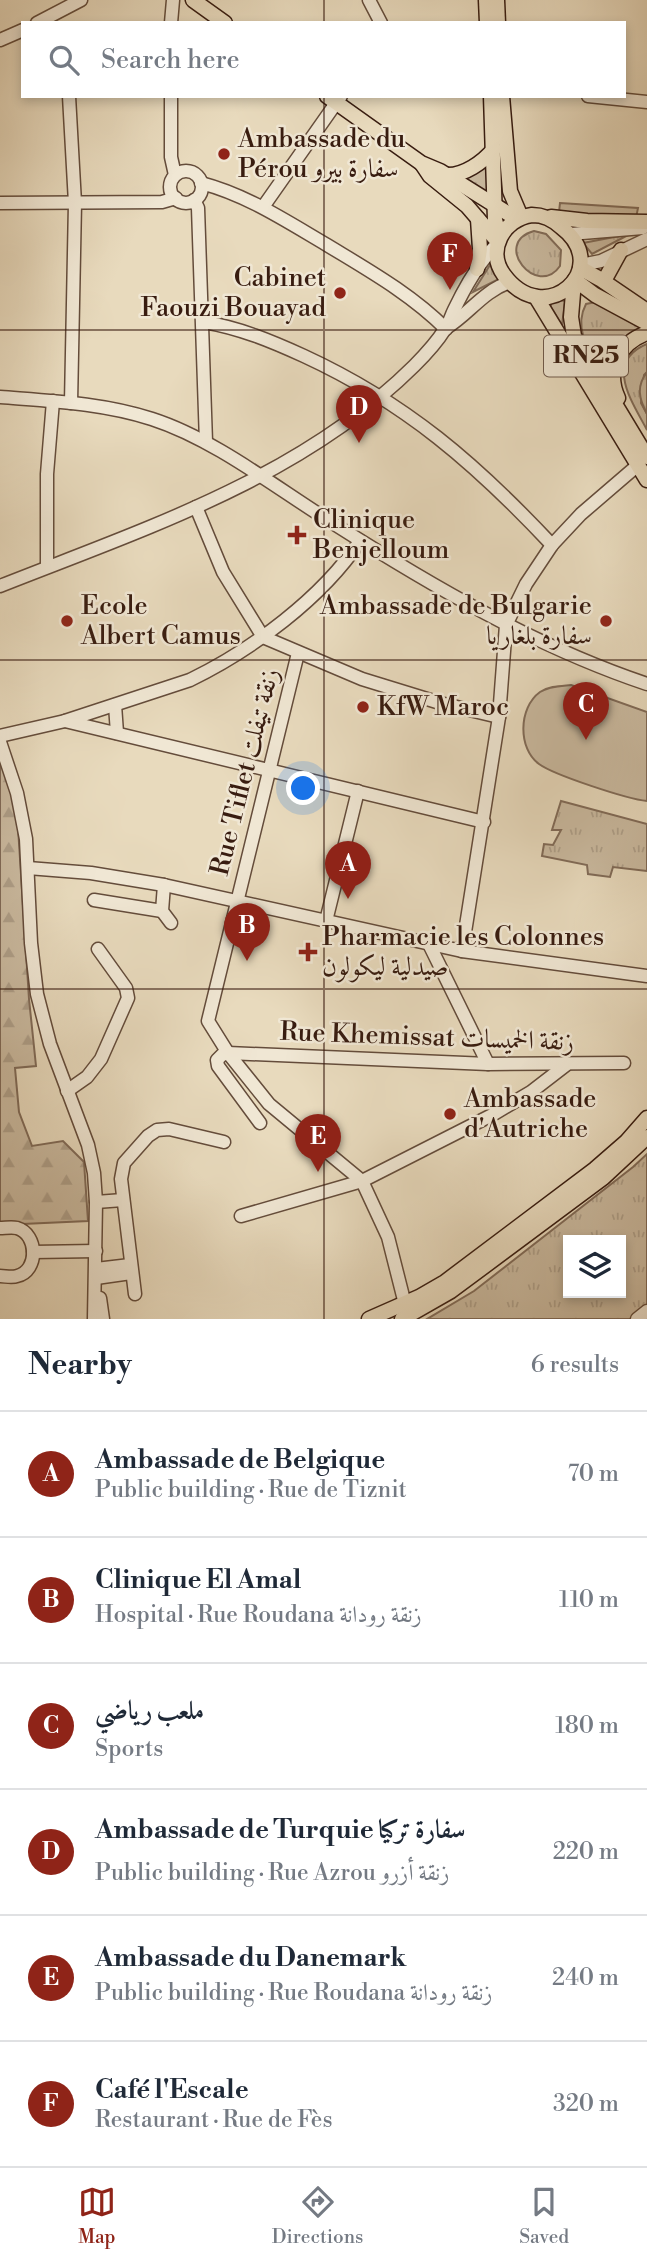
<!DOCTYPE html>
<html lang="en">
<head>
<meta charset="utf-8">
<style>
	body { margin:0; font-family:"Libre Bodoni",Amiri,serif; background:#f6f6f7; color:#1f2937 }
	.controls { position:absolute; right:21px; bottom:21px; display:grid; overflow:hidden; border-radius:0px; box-shadow:0 4px 10px #0003 }
	.controls button { width:63px; height:63px; display:grid; place-items:center; padding:0; border:0; border-bottom:2px solid #e0e1e3; background:#fff; color:#1f2937; font:35px sans-serif }
	.you { position:absolute; left:304px; top:789px; width:24px; height:24px; margin:-18px; border:5px solid #fff; border-radius:50%; background:#1a73e8; box-shadow:0 0 0 10px #1a73e833 }
	.badge { display:grid; place-items:center; width:46px; height:46px; border-radius:50%; background:#8f2418; color:#fff; font-size:23px; font-weight:700 }
	.pin { position:absolute; translate:-50% -58px; filter:drop-shadow(0 2px 4px #0008) }
	.pin::after { content:''; position:absolute; top:37px; width:24px; height:21px; background:inherit; clip-path:polygon(0 0,100% 0,50% 100%) }
	.list { margin:0; padding:0; list-style:none }
	h2 { display:flex; justify-content:space-between; align-items:center; height:91px; margin:0; padding:0 28px; font-size:30px }
	h2 small { font-size:23px; font-weight:400; color:#747a83 }
	.list li { display:grid; grid-template-columns:46px 1fr auto; gap:21px; align-items:center; box-sizing:border-box; height:126px; padding:0 28px; border-top:2px solid #e0e1e3 }
	.list b { display:block; font-size:26px; white-space:nowrap }
	.list p { margin:0; font-size:23px; white-space:nowrap; color:#747a83 }
	.list em { font-size:23px; font-style:normal; color:#747a83 }
	.icon { flex:none; width:38px; height:38px; fill:none; stroke:currentColor; stroke-width:2; stroke-linecap:round; stroke-linejoin:round }
	.map { position:relative; flex:none; width:647px; height:1319px; overflow:hidden }
	.search { position:absolute; background:#fff; box-shadow:0 4px 10px #0003; left:21px; right:21px; top:21px; height:77px; display:flex; align-items:center; gap:18px; box-sizing:border-box; padding:0 24px; border-radius:0px; color:#747a83; font-size:26px }
	.sheet { height:847px; background:#fff }
	nav { display:flex; justify-content:space-around; align-items:center; box-sizing:border-box; height:98px; border-top:2px solid #e0e1e3; background:#fff; font-size:19px; color:#747a83 }
	nav a { display:grid; justify-items:center; gap:4px }
	nav .on { color:#8f2418 }
	.map>svg:first-child { display:block }
	.grass { fill:url(#grass-tufts); stroke:#816b58; stroke-width:2; fill-rule:evenodd }
	.forest { fill:url(#forest-firs); stroke:#816b58; stroke-width:2 }
	.green { fill:#cabaa0; stroke:#816b58; stroke-width:2 }
	.lines { fill:none; stroke-linecap:round; stroke-linejoin:round }
	.minor-casing { stroke:#644c3b; stroke-width:15 }
	.major-casing { stroke:#381c10; stroke-width:17 }
	.minor { stroke:#f0e7d4; stroke-width:12 }
	.major { stroke:#e8dabd; stroke-width:14 }
	.grid { fill:none; stroke:#381c10; stroke-width:2; stroke-opacity:0.55 }
	.poi-dot { fill:#8f2418; stroke:#f0e7d4; stroke-width:2.5 }
	.labels { text-anchor:middle; dominant-baseline:central; stroke-width:5; stroke-linejoin:round; paint-order:stroke }
	.shield { fill:#f0e7d4; stroke:#6f594b; stroke-width:2 }
	.shield-label { font-size:24px; font-weight:bold; fill:#381c10 }
	.poi-label { font-size:26px; fill:#381c10; stroke:#f0e7d4; text-anchor:start }
	.street-label { font-size:26px; fill:#381c10; stroke:#f0e7d4 }
</style>
</head>
<body>
<div class="map">
<svg width="647" height="1319" viewBox="0 0 647 1319">
	<defs>
		<pattern id="grass-tufts" width="24" height="20" patternUnits="userSpaceOnUse" patternTransform="scale(1.75)"><rect width="24" height="20" fill="#cabaa0"/><path d="M3 7l-1-3M5 7V3M7 7l1-3M15 17l-1-3M17 17v-4M19 17l1-3" fill="none" stroke="#ae9f89"/></pattern>
		<pattern id="forest-firs" width="22" height="20" patternUnits="userSpaceOnUse" patternTransform="scale(1.75)"><rect width="22" height="20" fill="#cabaa0"/><path d="M5 1l3.5 6h-7zM16 11l3.5 6h-7z" fill="#ae9f89"/></pattern>
	</defs>
	<rect width="100%" height="100%" fill="#e8dabd"/>
	<filter id="stains"><feTurbulence type="fractalNoise" baseFrequency=".00286" numOctaves="4"/><feColorMatrix values="0 0 0 0 .2 0 0 0 0 .09 0 0 0 0 .02 0 0 0 .5 -.17"/></filter>
	<radialGradient id="worn" r=".72"><stop offset=".6" stop-color="#630" stop-opacity="0"/><stop offset="1" stop-color="#630" stop-opacity=".3"/></radialGradient>
	<g class="grass">
		<polygon points="490,162 489,197 461,178"/>
		<polygon points="560,203 638,208 636,218 559,212"/>
		<path d="M534,231L546,234L561,250L560,266C537,299 491,243 534,231Z"/>
		<polygon points="630,234 592,254 583,243"/>
		<polygon points="490,265 501,278 473,292"/>
		<polygon points="551,299 565,301 562,325 551,307"/>
		<path d="M596,302L642,328C619,337 607,353 604,377C592,355 572,330 586,304Z"/>
		<path d="M647,344V372L644,375L641,403L647,414V430C633,403 603,362 647,344Z"/>
		<polygon points="561,801 647,824 647,871 613,867 610,877 588,874 587,865 542,856 544,844 553,845 561,830 552,830"/>
		<path d="M647,1154V1307L631,1319H427L474,1291L633,1167ZM568,1240H621V1293H568Z"/>
	</g>
	<g class="forest">
		<path d="M647,372V414C639,399 636,386 647,372Z"/>
		<polygon points="0,758 17,812 29,999 36,1066 15,1068 19,1112 32,1146 63,1141 84,1162 88,1221 0,1225"/>
	</g>
	<path class="green" d="M571,685L647,712V801C627,799 554,775 539,764C518,749 518,708 540,692C549,686 561,686 571,685Z"/>
	<g class="lines">
		<defs>
			<g id="minor">
				<polyline points="369,0 381,23"/>
				<polyline points="37,23 81,0"/>
				<polyline points="171,23 173,0"/>
				<polyline points="0,40 23,30"/>
				<polyline points="69,96 75,203 71,403"/>
				<polyline points="171,96 171,157 175,175"/>
				<polyline points="588,96 647,102"/>
				<circle cx="186" cy="187" r="16"/>
				<path d="M201,183C247,195 286,221 327,245C368,270 411,294 446,329"/>
				<polyline points="194,200 198,208 206,442"/>
				<polyline points="0,203 162,202 176,198"/>
				<polyline points="263,207 341,96"/>
				<polyline points="570,234 643,228"/>
				<polyline points="581,265 601,261 647,239"/>
				<path d="M204,322C240,328 271,341 304,356C406,403 476,464 552,545"/>
				<path d="M446,328C469,314 483,291 510,282"/>
				<path d="M0,397C51,401 103,403 152,419C214,439 275,487 331,522C432,586 534,646 647,684"/>
				<polyline points="196,507 223,572 263,637 362,679 440,703 499,717"/>
				<polyline points="47,567 47,474 53,401"/>
				<path d="M0,586C144,529 301,478 414,366C425,355 437,342 445,329C449,324 451,316 454,310C465,287 479,262 497,244"/>
				<polyline points="298,653 208,1021 228,1053 269,1104 362,1181 388,1237 407,1312"/>
				<polyline points="115,705 117,733"/>
				<polyline points="65,721 484,822"/>
				<path d="M0,736L65,721L190,680C252,650 322,598 360,541"/>
				<polyline points="0,742 17,793 26,839 31,943 37,994 50,1044 88,1145 94,1173 96,1202 94,1319"/>
				<polyline points="28,868 91,873 164,885 462,951 647,976"/>
				<polyline points="164,885 162,911 171,923"/>
				<polyline points="94,900 162,911"/>
				<polyline points="326,921 358,791"/>
				<polyline points="429,944 488,1064"/>
				<polyline points="462,951 499,717 506,625 526,584 552,545 581,514 638,465"/>
				<polyline points="67,1091 87,1077 101,1059 128,998 126,988 98,949"/>
				<polyline points="260,1123 218,1066 217,1060 222,1055 228,1053 488,1064 624,1063"/>
				<polyline points="96,1202 123,1200"/>
				<polyline points="241,1216 362,1181 492,1115 531,1092 566,1065"/>
				<path d="M0,1228C5,1228 12,1227 17,1228C38,1234 39,1271 17,1276C12,1278 5,1276 0,1276"/>
				<polyline points="33,1252 96,1251"/>
				<polyline points="96,1269 130,1265"/>
				<polyline points="96,1278 131,1273"/>
				<polyline points="135,1294 121,1179 124,1163 148,1136 157,1130 169,1129 224,1142"/>
				<polyline points="100,1298 103,1319"/>
				<polyline points="637,1319 647,1311"/>
			</g>
			<g id="major">
				<polyline points="193,0 225,23"/>
				<polyline points="486,0 487,23"/>
				<polyline points="497,0 498,23"/>
				<polyline points="327,96 421,163 440,171 517,219"/>
				<polyline points="491,96 495,220 500,237"/>
				<polyline points="502,96 510,191 521,217"/>
				<polyline points="422,164 430,176 467,206 498,242"/>
				<path d="M446,175C464,176 483,162 494,149"/>
				<path d="M532,215C544,215 552,219 561,227C615,268 545,331 504,275C486,251 503,219 532,215Z"/>
				<polyline points="551,217 587,221 647,222"/>
				<polyline points="580,268 600,279 647,311"/>
				<polyline points="477,269 480,249 478,219"/>
				<polyline points="575,280 595,295 647,323"/>
				<polyline points="574,281 571,317 574,336 647,457"/>
				<polyline points="604,281 621,250"/>
				<polyline points="536,297 647,480"/>
				<path d="M618,398C605,370 619,343 647,333"/>
				<polyline points="369,1319 419,1297 445,1282 595,1169 626,1142 647,1118"/>
				<polyline points="402,1319 451,1291 603,1178 647,1137"/>
			</g>
		</defs>
		<use href="#minor" class="minor-casing"/>
		<use href="#major" class="major-casing"/>
		<use href="#minor" class="minor"/>
		<use href="#major" class="major"/>
	</g>
	<path class="grid" d="M324,0V23M324,96V1319M0,330H647M0,660H647M0,989H647"/>
	<g class="poi-dot">
		<circle cx="224" cy="154" r="7"/>
		<circle cx="340" cy="293" r="7"/>
		<path d="M293.5 524.5h7v7h7v7h-7v7h-7v-7h-7v-7h7z"/>
		<circle cx="67" cy="621" r="7"/>
		<circle cx="606" cy="621" r="7"/>
		<circle cx="363" cy="707" r="7"/>
		<path d="M304.5 941.5h7v7h7v7h-7v7h-7v-7h-7v-7h7z"/>
		<circle cx="450" cy="1114" r="7"/>
	</g>
	<g class="labels">
		<rect class="shield" x="544" y="335.5" width="84" height="41" rx="5"/>
		<g class="shield-label">
			<text x="586" y="356">RN25</text>
		</g>
		<g class="poi-label">
			<text x="238" y="139">Ambassade du<tspan x="238" dy="30">Pérou سفارة بيرو</tspan></text>
			<text x="326" y="278" text-anchor="end">Cabinet<tspan x="326" dy="30">Faouzi Bouayad</tspan></text>
			<text x="313" y="520">Clinique<tspan x="313" dy="30">Benjelloum</tspan></text>
			<text x="81" y="606">Ecole<tspan x="81" dy="30">Albert Camus</tspan></text>
			<text x="592" y="606" text-anchor="end">Ambassade de Bulgarie<tspan x="592" dy="30">سفارة بلغاريا</tspan></text>
			<text x="377" y="707">KfW Maroc</text>
			<text x="322" y="937">Pharmacie les Colonnes<tspan x="322" dy="30">صيدلية ليكولون</tspan></text>
			<text x="464" y="1099">Ambassade<tspan x="464" dy="30">d'Autriche</tspan></text>
		</g>
		<g class="street-label">
			<text transform="translate(245 772) rotate(-76)">Rue Tiflet زنقة تيفلت</text>
			<text transform="translate(427 1037) rotate(2)">Rue Khemissat زنقة الخميسات</text>
		</g>
	</g>
	<rect width="100%" height="100%" filter="url(#stains)"/>
	<rect width="100%" height="100%" fill="url(#worn)"/>
</svg>
<div class="controls">
<button><svg class="icon" aria-label="layers" viewBox="0 0 24 24"><path d="M12 4l9 5-9 5-9-5zM3 14l9 5 9-5"/></svg></button>
</div>
<div class="you"></div>
<div class="pin badge" style="left:348px;top:899px">A</div>
<div class="pin badge" style="left:247px;top:961px">B</div>
<div class="pin badge" style="left:586px;top:740px">C</div>
<div class="pin badge" style="left:359px;top:443px">D</div>
<div class="pin badge" style="left:318px;top:1172px">E</div>
<div class="pin badge" style="left:450px;top:290px">F</div>
<div class="search"><svg class="icon" aria-label="search" viewBox="0 0 24 24"><circle cx="10" cy="10" r="6"/><path d="M15 15l6 6"/></svg>Search here</div>
</div>
<section class="sheet">
<h2>Nearby<small>6 results</small></h2>
<ul class="list">
<li><span class="badge">A</span><div><b>Ambassade de Belgique</b><p>Public building · Rue de Tiznit</p></div><em>70 m</em></li>
<li><span class="badge">B</span><div><b>Clinique El Amal</b><p>Hospital · Rue Roudana زنقة رودانة</p></div><em>110 m</em></li>
<li><span class="badge">C</span><div><b>ملعب رياضي</b><p>Sports</p></div><em>180 m</em></li>
<li><span class="badge">D</span><div><b>Ambassade de Turquie سفارة تركيا</b><p>Public building · Rue Azrou زنقة أزرو</p></div><em>220 m</em></li>
<li><span class="badge">E</span><div><b>Ambassade du Danemark</b><p>Public building · Rue Roudana زنقة رودانة</p></div><em>240 m</em></li>
<li><span class="badge">F</span><div><b>Café l'Escale</b><p>Restaurant · Rue de Fès</p></div><em>320 m</em></li>
</ul>
</section>
<nav>
<a class="on"><svg class="icon" aria-label="map" viewBox="0 0 24 24"><path d="M3 6l6-2 6 2 6-2v14l-6 2-6-2-6 2zM9 4v14M15 6v14"/></svg>Map</a>
<a><svg class="icon" aria-label="directions" viewBox="0 0 24 24"><path d="M12 3l9 9-9 9-9-9zM9 14v-3h6M13 9l2 2-2 2"/></svg>Directions</a>
<a><svg class="icon" aria-label="saved" viewBox="0 0 24 24"><path d="M7 4h10v16l-5-4-5 4z"/></svg>Saved</a>
</nav>
</body>
</html>
